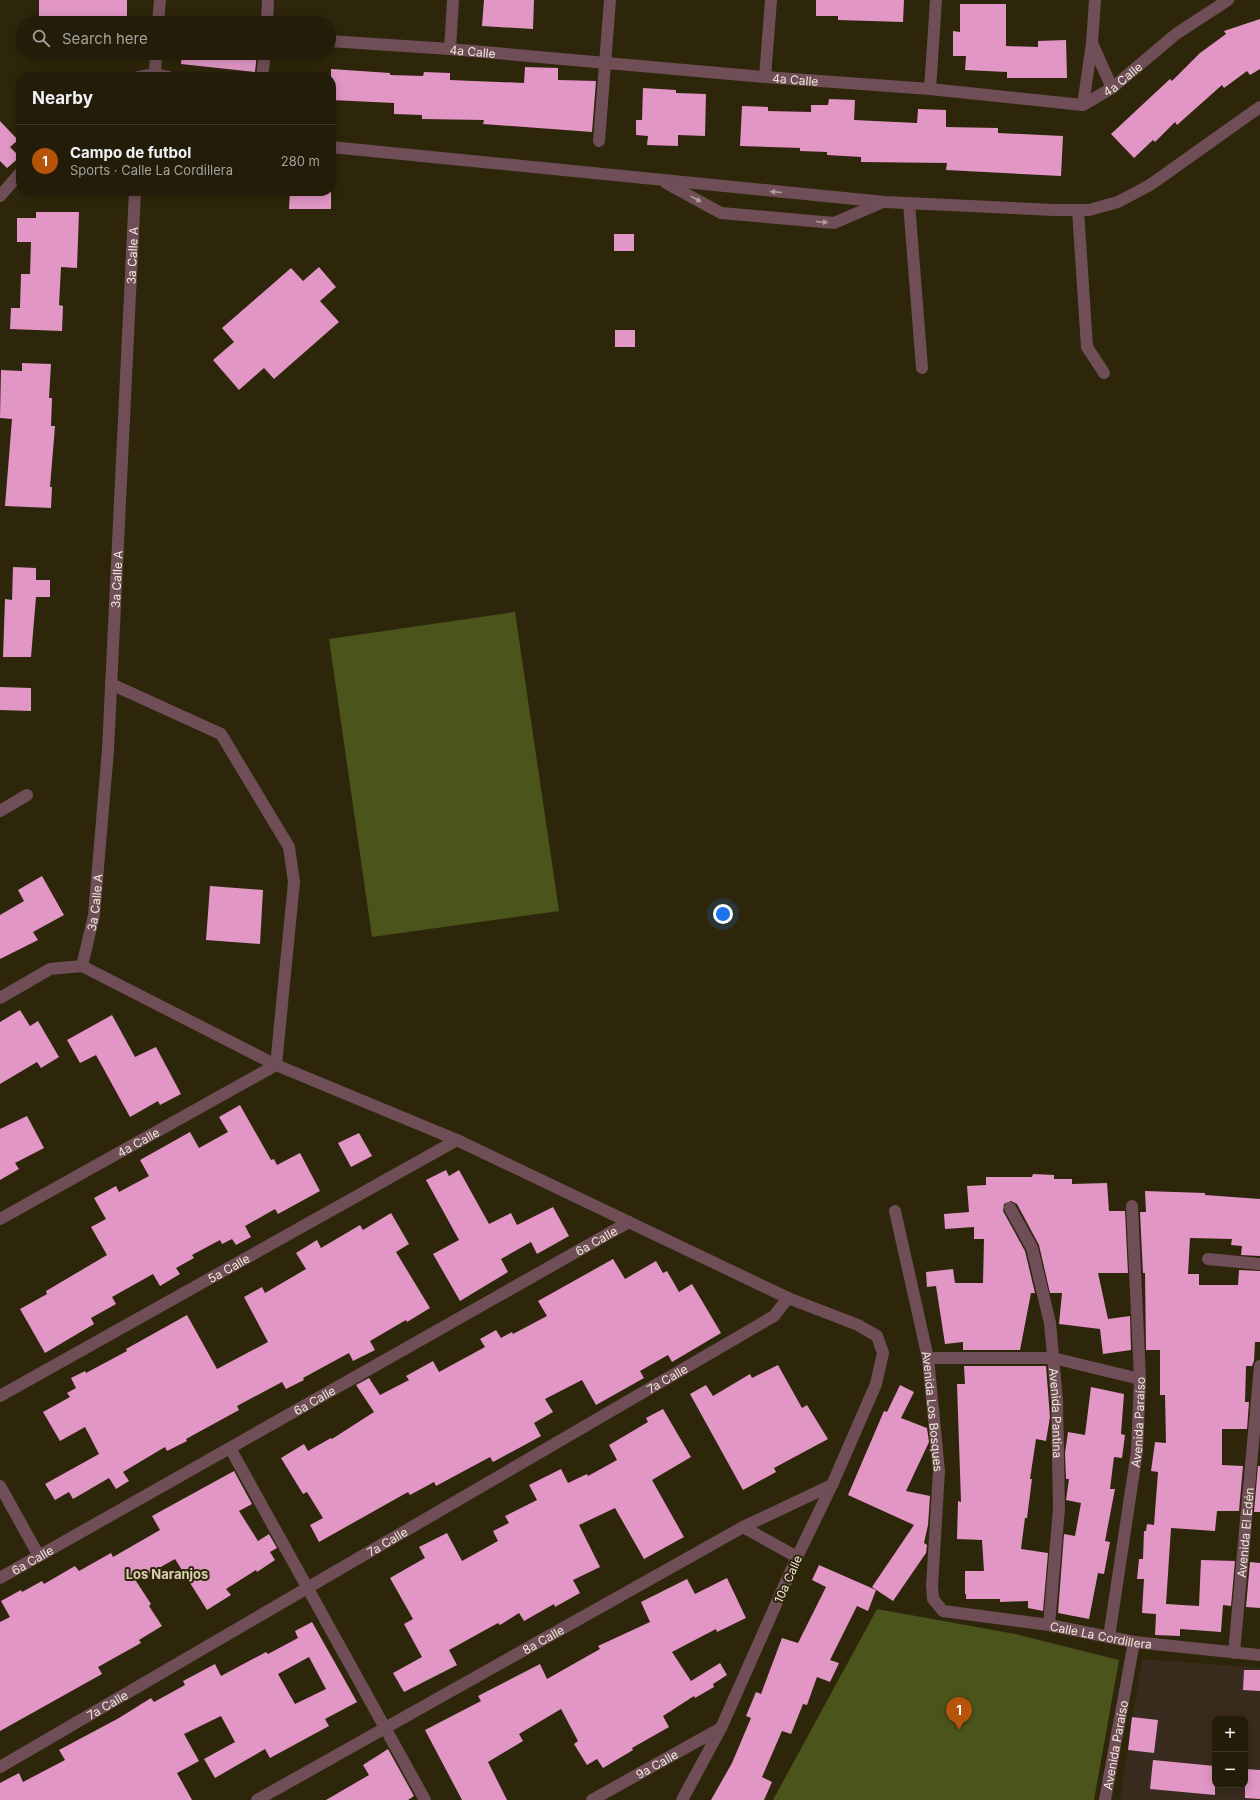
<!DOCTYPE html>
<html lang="en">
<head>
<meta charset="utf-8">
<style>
	body { margin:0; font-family:Inter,sans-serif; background:#2e2916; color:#f1f3f6 }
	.controls { position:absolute; right:12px; bottom:12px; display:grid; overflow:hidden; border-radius:8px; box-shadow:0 2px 10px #0003 }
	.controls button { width:36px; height:36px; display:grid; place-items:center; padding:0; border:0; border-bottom:1px solid #3f3a29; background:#221c08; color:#f1f3f6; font:20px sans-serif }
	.you { position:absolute; left:723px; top:914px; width:14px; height:14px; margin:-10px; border:3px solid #fff; border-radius:50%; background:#1a73e8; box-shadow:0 0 0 6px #1a73e833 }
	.badge { display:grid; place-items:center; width:26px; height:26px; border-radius:50%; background:#b45309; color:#fff; font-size:13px; font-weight:700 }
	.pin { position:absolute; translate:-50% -33px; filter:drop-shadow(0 1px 2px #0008) }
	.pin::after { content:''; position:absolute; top:21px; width:14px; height:12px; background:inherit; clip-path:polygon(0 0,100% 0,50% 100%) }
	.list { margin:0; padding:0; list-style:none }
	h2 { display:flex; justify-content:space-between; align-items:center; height:52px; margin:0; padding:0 16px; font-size:17px }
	h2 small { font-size:13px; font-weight:400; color:#a2a19c }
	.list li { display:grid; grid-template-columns:26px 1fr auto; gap:12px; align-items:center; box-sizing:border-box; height:72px; padding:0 16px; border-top:1px solid #3f3a29 }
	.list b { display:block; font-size:15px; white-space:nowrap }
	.list p { margin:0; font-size:13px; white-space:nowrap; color:#a2a19c }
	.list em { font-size:13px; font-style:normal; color:#a2a19c }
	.icon { flex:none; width:22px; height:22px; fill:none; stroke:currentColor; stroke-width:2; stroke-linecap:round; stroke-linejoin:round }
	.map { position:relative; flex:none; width:1260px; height:1800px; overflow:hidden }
	.search { position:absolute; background:#221c08; box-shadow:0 2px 10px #0003; left:16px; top:16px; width:320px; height:44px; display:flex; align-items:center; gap:10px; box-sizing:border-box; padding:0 14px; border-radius:22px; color:#a2a19c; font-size:15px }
	.panel { position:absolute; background:#221c08; box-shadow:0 2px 10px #0003; left:16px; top:72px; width:320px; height:124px; border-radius:16px }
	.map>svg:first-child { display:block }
	.education { fill:#392b1e; fill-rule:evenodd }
	.green { fill:#4b551b }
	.building { fill:#e196c5; fill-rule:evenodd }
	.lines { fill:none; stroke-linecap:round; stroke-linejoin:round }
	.minor { stroke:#704e57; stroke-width:12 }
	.oneway { fill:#af9c98 }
	.labels { text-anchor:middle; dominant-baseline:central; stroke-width:4; stroke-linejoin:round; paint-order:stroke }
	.street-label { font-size:12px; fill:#eee9d9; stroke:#2e260a }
	.neighbourhood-label { font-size:13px; font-weight:bold; fill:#dcd2b2; stroke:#2e260a }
</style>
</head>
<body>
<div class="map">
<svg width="1260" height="1800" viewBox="0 0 1260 1800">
	<rect width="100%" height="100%" fill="#2e260a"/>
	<path class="education" d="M1142,1659L1260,1668V1800H1120ZM1215,1719H1245V1785H1215Z"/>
	<g class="green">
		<polygon points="515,612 559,911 372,937 329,639"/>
		<polygon points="877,1609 1015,1634 1119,1660 1094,1800 773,1800"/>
	</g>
	<g class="building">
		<polygon points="39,0 127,0 127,21 101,22 101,19 66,20 66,23 39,23"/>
		<polygon points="484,0 534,0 533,29 482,26"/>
		<polygon points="816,0 904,0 903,22 838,20 838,16 816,16"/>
		<polygon points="960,4 1006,4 1006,46 1038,47 1038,41 1066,40 1067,78 1007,78 1007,72 965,70 966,56 953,56 953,31 960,32"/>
		<polygon points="1260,19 1260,69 1250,75 1247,71 1224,88 1222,85 1177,125 1175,122 1155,142 1153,140 1134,158 1111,134 1170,79 1172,81 1200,53 1226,34 1224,31"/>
		<polygon points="182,53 257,53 255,72 181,64"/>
		<polygon points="525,67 558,68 558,80 596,81 592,132 483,124 484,120 422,119 422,115 394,114 394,103 331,100 331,69 390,73 390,75 423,76 424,72 450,73 450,80 524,83"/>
		<polygon points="643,88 676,90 676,93 706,94 705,136 678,135 678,146 647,145 648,136 636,135 636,120 642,120"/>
		<polygon points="829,99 855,100 854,120 917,123 918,109 946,110 946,127 998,128 998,133 1063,136 1061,176 946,170 947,163 861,162 861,157 827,155 827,152 800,151 800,148 740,146 742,106 768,107 768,111 811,112 811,105 828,105"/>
		<polygon points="0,121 18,140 10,147 20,157 7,168 0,161"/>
		<polygon points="290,191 331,192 331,209 289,209"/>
		<polygon points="36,212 79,212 77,268 61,267 59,305 63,306 62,331 10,329 11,308 20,308 21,274 30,274 31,242 17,242 17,218 36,218"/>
		<rect x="614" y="234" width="20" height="17"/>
		<polygon points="319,267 336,287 320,301 339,322 274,379 264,368 239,390 213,360 234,342 222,328 291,268 303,281"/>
		<rect x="615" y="330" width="20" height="17"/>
		<polygon points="22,363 51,364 49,398 52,398 51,426 55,426 50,487 52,487 51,508 5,506 12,419 0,418 1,370 22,371"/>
		<polygon points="13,567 36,568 36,580 50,580 50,597 36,597 31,657 3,657 5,599 12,600"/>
		<polygon points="0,687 31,688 31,711 0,710"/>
		<polygon points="42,876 64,915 33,932 38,940 0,959 0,915 24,901 18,890"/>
		<polygon points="210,886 263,890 260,944 206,940"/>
		<polygon points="20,1010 30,1026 38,1021 59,1057 41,1068 37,1062 0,1084 0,1022"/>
		<polygon points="112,1015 135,1057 156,1047 181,1094 160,1105 158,1101 130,1117 96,1055 80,1063 67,1040"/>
		<polygon points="240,1105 271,1160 274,1159 277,1165 300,1153 320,1191 278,1214 275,1209 245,1226 251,1237 236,1245 232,1239 222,1244 220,1240 192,1255 194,1258 176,1268 180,1274 160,1286 153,1274 112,1297 116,1304 91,1318 94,1324 45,1353 20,1309 47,1294 46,1291 107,1255 91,1227 106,1219 94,1198 116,1186 119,1192 149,1176 140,1160 190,1132 199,1148 228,1132 219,1117"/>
		<polygon points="27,1116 44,1148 15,1163 19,1169 0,1180 0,1129"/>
		<polygon points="359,1133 372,1156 351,1167 338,1143"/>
		<polygon points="446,1170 449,1176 459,1170 489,1224 511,1213 517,1225 553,1207 569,1236 537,1254 531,1242 501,1259 508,1272 460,1301 433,1254 459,1240 426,1180"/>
		<polygon points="1033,1174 1054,1175 1054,1179 1072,1179 1072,1184 1107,1183 1109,1211 1125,1211 1128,1273 1098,1273 1108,1319 1130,1316 1131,1350 1103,1354 1100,1329 1059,1324 1062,1293 1050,1293 1039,1245 1017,1204 1011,1201 1004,1204 1003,1211 1025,1251 1035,1293 1031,1293 1020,1350 963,1350 963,1342 945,1344 936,1286 927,1287 926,1272 953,1269 955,1283 983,1283 984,1239 974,1239 974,1227 945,1229 944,1214 969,1212 967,1186 986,1185 986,1177 1032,1177"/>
		<polygon points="1145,1191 1205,1193 1205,1195 1260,1199 1260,1256 1241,1255 1242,1246 1231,1245 1232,1239 1190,1238 1188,1274 1199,1274 1199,1285 1238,1285 1239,1270 1260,1271 1260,1342 1255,1342 1254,1361 1252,1366 1246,1366 1245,1402 1249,1402 1247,1429 1222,1429 1222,1465 1243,1466 1239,1511 1217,1511 1215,1531 1171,1528 1166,1604 1199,1606 1201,1560 1235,1561 1231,1606 1223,1605 1221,1632 1180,1629 1180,1636 1155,1635 1156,1614 1142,1613 1144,1579 1137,1579 1139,1559 1143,1559 1144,1531 1146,1531 1147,1524 1154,1525 1158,1472 1151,1471 1155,1442 1166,1443 1165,1395 1160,1395 1160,1350 1146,1350 1145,1273 1143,1273 1140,1212 1146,1212"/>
		<polygon points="391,1213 409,1244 396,1252 430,1308 407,1322 406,1320 370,1341 375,1350 353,1361 349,1353 303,1378 304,1380 286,1389 282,1382 237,1406 239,1410 186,1439 187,1441 167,1451 165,1447 123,1472 129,1481 116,1489 109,1478 73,1499 69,1492 55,1500 45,1484 99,1454 85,1427 60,1441 43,1412 70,1397 67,1393 76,1388 71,1378 85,1371 86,1373 127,1351 126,1349 187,1315 217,1369 268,1342 244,1297 262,1287 265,1293 306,1269 296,1253 317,1240 321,1248 360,1225 363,1230"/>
		<polygon points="613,1259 625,1279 656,1261 663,1273 667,1271 679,1292 692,1284 721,1333 672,1362 668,1355 640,1371 644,1378 596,1405 582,1380 545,1399 553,1412 534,1423 541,1436 493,1462 490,1457 436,1486 434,1482 410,1495 408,1492 319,1542 310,1525 323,1518 307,1492 303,1494 281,1458 304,1444 308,1451 331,1438 332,1439 374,1412 356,1385 369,1378 380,1395 409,1380 406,1376 433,1361 439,1372 485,1347 480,1339 496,1330 501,1338 512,1332 513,1334 547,1316 538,1301"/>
		<polygon points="778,1365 802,1408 807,1405 828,1439 774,1468 776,1472 743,1490 690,1394 706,1385 713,1396 750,1374 752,1378"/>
		<polygon points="964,1366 1046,1366 1050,1417 1046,1441 1036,1439 1030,1479 1032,1479 1027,1518 1025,1518 1021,1549 1048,1553 1043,1611 1028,1608 1028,1601 1000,1602 1000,1599 966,1599 966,1594 965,1594 965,1571 984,1571 982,1540 957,1539 958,1501 961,1502 957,1384 965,1384"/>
		<polygon points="900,1385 914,1392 901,1418 927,1428 929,1442 906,1491 930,1496 928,1525 924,1543 927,1545 926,1553 893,1601 872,1587 914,1525 848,1495 884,1411 887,1412"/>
		<polygon points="1091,1387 1124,1394 1121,1434 1125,1435 1122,1458 1114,1457 1110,1489 1115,1489 1105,1541 1110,1542 1104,1574 1098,1573 1089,1619 1058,1613 1064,1534 1075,1536 1081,1503 1066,1500 1069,1479 1066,1479 1065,1453 1068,1432 1085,1435"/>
		<polygon points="663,1409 691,1457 652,1480 684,1537 644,1559 615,1508 579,1525 600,1567 573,1580 580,1593 555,1607 554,1604 524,1621 519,1613 500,1625 498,1623 449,1650 457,1665 404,1692 393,1673 422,1657 404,1624 413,1619 390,1578 425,1558 419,1547 447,1533 462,1561 498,1541 493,1531 509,1523 505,1516 537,1500 529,1485 561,1469 568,1483 587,1474 588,1476 617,1460 609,1445 648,1422 646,1418"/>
		<polygon points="1258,1466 1260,1466 1260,1512 1254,1512"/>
		<polygon points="234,1471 252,1504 239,1511 258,1541 269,1534 277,1548 270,1552 275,1560 257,1572 256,1570 226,1589 231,1595 207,1610 175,1559 136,1581 151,1604 149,1606 162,1626 139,1640 141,1643 98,1667 102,1674 0,1731 0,1622 10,1617 1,1601 21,1590 22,1592 42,1581 44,1584 75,1566 79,1571 111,1553 113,1557 160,1530 152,1516"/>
		<polygon points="1250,1562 1260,1563 1260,1608 1246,1607"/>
		<polygon points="819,1565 876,1590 868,1611 857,1606 830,1660 839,1663 830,1682 817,1677 807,1705 803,1704 791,1734 782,1731 762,1777 772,1782 764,1800 711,1800 732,1763 751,1718 746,1716 756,1692 761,1694 782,1638 798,1643 826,1587 812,1580"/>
		<polygon points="727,1578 746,1618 717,1632 716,1629 672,1652 691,1681 720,1663 727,1675 713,1684 714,1687 695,1698 694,1696 663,1716 669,1727 632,1748 633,1750 603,1768 597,1759 587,1765 574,1744 578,1741 561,1709 519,1734 523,1741 488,1762 507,1800 462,1800 425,1730 481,1701 478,1696 540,1664 547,1679 600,1649 598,1646 650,1622 641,1602 687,1579 695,1594"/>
		<path d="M312,1622L357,1702L325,1719L329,1726L270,1758L265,1749L215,1778L204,1759L235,1742L221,1716L184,1734L199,1761L177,1773L192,1800H0V1783L19,1773L23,1782L65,1760L59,1750L119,1718L151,1698L154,1702L185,1685L183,1681L215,1664L221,1676L266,1652L268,1654L298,1638L295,1631ZM309,1657L326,1689L295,1704L278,1674Z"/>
		<polygon points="1244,1670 1260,1670 1260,1691 1243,1690"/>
		<polygon points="1132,1717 1158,1720 1154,1753 1128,1750"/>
		<polygon points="388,1749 414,1796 408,1800 326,1800 369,1775 363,1765"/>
		<polygon points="1153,1760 1215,1766 1215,1795 1150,1789"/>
		<polygon points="1245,1769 1260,1770 1260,1799 1245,1798"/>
	</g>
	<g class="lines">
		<g class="minor">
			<polyline points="158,23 160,0"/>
			<polyline points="267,23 268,0"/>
			<path id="s1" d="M329,41L450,49L765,77L930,89L1083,105L1112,88L1176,34L1228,0"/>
			<polyline points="1092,43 1112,88"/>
			<polyline points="450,49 453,0"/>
			<polyline points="155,74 156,53"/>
			<polyline points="139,77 155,74 169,77"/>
			<polyline points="262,77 265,53"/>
			<polyline points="765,77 771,0"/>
			<polyline points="930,89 936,0"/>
			<polyline points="1083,105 1092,43 1095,0"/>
			<polyline points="599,141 610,0"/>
			<polyline points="331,147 885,202 1054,210 1089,210 1118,202 1150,185 1260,107"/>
			<polyline points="666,183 721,213 834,223 883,202"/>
			<polyline points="0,196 21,172"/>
			<polyline points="909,203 922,368"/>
			<polyline points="1078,210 1087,347 1104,373"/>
			<polyline points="0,811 27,795"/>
			<polyline points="82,966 276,1065 457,1140 788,1298 858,1325 877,1336 883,1353 876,1384 832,1485 797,1557 721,1728 682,1800"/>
			<path id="s2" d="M82,966L94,915L108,750L135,191"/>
			<polyline points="0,998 50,969 82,966"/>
			<path id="s3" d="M1010,1208L1032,1248L1050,1323L1057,1401L1059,1509L1049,1625"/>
			<path id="s4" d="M895,1211L928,1358L939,1471L932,1586L933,1599L943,1611L1049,1625L1134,1642L1260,1655"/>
			<path id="s5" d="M0,1219L276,1065L294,882L289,847L221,734L111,684"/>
			<polyline points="1208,1259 1260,1264"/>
			<polyline points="928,1358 1053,1358 1140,1379"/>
			<path id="s6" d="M0,1396L457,1140"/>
			<polyline points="230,1448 425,1800"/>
			<polyline points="0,1486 39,1556"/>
			<polyline points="743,1527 797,1557"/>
			<path id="s7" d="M0,1578L629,1222"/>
			<path id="s8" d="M1109,1637L1137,1451L1140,1379L1132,1206"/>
			<path id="s9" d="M1234,1653L1260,1366"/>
			<path id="s10" d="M0,1767L774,1316L788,1298"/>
			<path id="s11" d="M257,1800L743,1527L832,1485"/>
			<path id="s12" d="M592,1800L721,1728"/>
			<path id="s13" d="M1105,1800L1134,1642"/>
		</g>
	</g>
	<defs><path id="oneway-solid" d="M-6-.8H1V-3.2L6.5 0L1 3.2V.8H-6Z"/></defs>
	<g class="oneway">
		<use href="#oneway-solid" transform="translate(776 192) rotate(-175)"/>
		<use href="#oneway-solid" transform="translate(696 199) rotate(29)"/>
		<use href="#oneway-solid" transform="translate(822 222) rotate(5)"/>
	</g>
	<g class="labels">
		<g class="street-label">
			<text stroke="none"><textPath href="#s1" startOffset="144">4a Calle</textPath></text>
			<text stroke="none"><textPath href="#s1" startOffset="804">4a Calle</textPath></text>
			<text stroke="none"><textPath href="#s1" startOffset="468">4a Calle</textPath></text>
			<text stroke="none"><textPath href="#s2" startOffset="713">3a Calle A</textPath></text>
			<text stroke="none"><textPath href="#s2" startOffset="389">3a Calle A</textPath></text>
			<text stroke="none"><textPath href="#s2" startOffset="65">3a Calle A</textPath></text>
			<text stroke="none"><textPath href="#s5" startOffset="158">4a Calle</textPath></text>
			<text stroke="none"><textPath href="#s7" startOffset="685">6a Calle</textPath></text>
			<text stroke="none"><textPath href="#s6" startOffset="262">5a Calle</textPath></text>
			<text stroke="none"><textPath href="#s10" startOffset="772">7a Calle</textPath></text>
			<text stroke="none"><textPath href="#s7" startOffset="361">6a Calle</textPath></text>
			<text stroke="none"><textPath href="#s4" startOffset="204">Avenida Los Bosques</textPath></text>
			<text stroke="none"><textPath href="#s3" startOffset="213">Avenida Pantina</textPath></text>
			<text stroke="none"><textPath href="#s8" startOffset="217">Avenida Paraíso</textPath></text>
			<text stroke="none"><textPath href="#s9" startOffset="121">Avenida El Edén</textPath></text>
			<text stroke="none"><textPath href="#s10" startOffset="448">7a Calle</textPath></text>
			<text stroke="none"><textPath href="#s7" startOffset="37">6a Calle</textPath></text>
			<text transform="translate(788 1579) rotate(-66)">10a Calle</text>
			<text stroke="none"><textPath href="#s4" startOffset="568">Calle La Cordillera</textPath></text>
			<text stroke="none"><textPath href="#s11" startOffset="328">8a Calle</textPath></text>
			<text stroke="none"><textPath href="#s10" startOffset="124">7a Calle</textPath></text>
			<text stroke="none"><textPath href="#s13" startOffset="56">Avenida Paraíso</textPath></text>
			<text stroke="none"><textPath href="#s12" startOffset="74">9a Calle</textPath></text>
		</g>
		<g class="neighbourhood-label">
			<text x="167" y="1574">Los Naranjos</text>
		</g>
	</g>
</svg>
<div class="controls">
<button>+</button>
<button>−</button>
</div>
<div class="you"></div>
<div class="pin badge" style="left:959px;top:1730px">1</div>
<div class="search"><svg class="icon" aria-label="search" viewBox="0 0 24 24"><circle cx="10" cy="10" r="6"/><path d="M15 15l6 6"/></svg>Search here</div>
<section class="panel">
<h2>Nearby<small></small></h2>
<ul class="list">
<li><span class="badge">1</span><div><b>Campo de futbol</b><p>Sports · Calle La Cordillera</p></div><em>280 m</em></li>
</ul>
</section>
</div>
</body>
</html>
